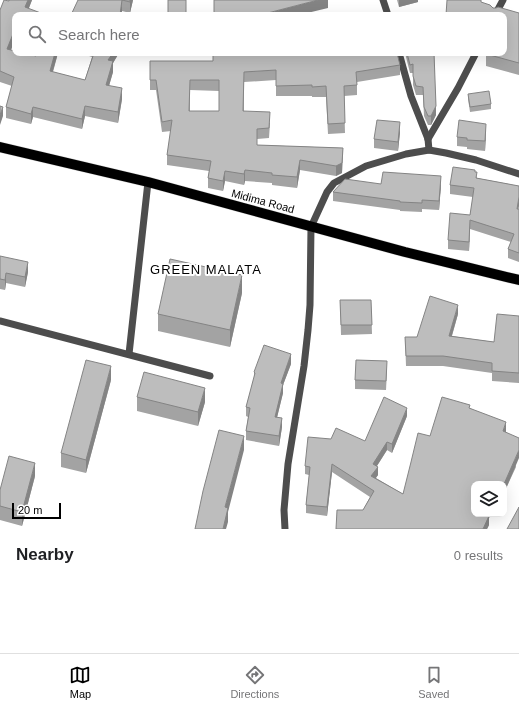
<!DOCTYPE html>
<html lang="en">
<head>
<meta charset="utf-8">
<style>
	body { margin:0; font-family:Helvetica,sans-serif; background:#f2f2f2; color:#202124 }
	.controls { position:absolute; right:12px; bottom:12px; display:grid; overflow:hidden; border-radius:8px; box-shadow:0 4px 16px #0002 }
	.controls button { width:36px; height:36px; display:grid; place-items:center; padding:0; border:0; border-bottom:1px solid #e0e0e0; background:#fff; color:#202124; font:20px sans-serif }
	.scale { position:absolute; left:12px; bottom:10px; width:49px; box-sizing:border-box; padding-left:4px; border:2px solid #000; border-top:0; font-size:11px; line-height:14px; white-space:nowrap; color:#000; -webkit-text-stroke:3px #fff; paint-order:stroke }
	.list { margin:0; padding:0; list-style:none }
	h2 { display:flex; justify-content:space-between; align-items:center; height:52px; margin:0; padding:0 16px; font-size:17px }
	h2 small { font-size:13px; font-weight:400; color:#757577 }
	.icon { flex:none; width:22px; height:22px; fill:none; stroke:currentColor; stroke-width:2; stroke-linecap:round; stroke-linejoin:round }
	.map { position:relative; flex:none; width:519px; height:529px; overflow:hidden }
	.search { position:absolute; background:#fff; box-shadow:0 4px 16px #0002; left:12px; right:12px; top:12px; height:44px; display:flex; align-items:center; gap:10px; box-sizing:border-box; padding:0 14px; border-radius:8px; color:#757577; font-size:15px }
	.sheet { height:124px; background:#fff }
	nav { display:flex; justify-content:space-around; align-items:center; box-sizing:border-box; height:56px; border-top:1px solid #e0e0e0; background:#fff; font-size:11px; color:#757577 }
	nav a { display:grid; justify-items:center; gap:2px }
	nav .on { color:#000 }
	.map>svg:first-child { display:block }
	.lines { fill:none; stroke-linecap:round; stroke-linejoin:round }
	.major-casing { stroke:#dbdbdb; stroke-width:11 }
	.minor { stroke:#4d4d4d; stroke-width:7 }
	.major { stroke:#000; stroke-width:10 }
	.wall { fill:#a3a3a3; fill-rule:evenodd }
	.shaded-wall { fill:#848484 }
	.building { fill:#bdbdbd; stroke:#848484; fill-rule:evenodd }
	.labels { text-anchor:middle; dominant-baseline:central; stroke-width:4; stroke-linejoin:round; paint-order:stroke }
	.street-label { font-size:11px; fill:#000; stroke:#fff }
	.quarter-label { font-size:13px; letter-spacing:1px; fill:#000; stroke:#fff }
</style>
</head>
<body>
<div class="map">
<svg width="519" height="529" viewBox="0 0 519 529">
	<rect width="100%" height="100%" fill="#fff"/>
	<g class="lines">
		<defs>
			<polyline id="major" points="0,147 148,182 405,252 519,280"/>
		</defs>
		<use href="#major" class="major-casing"/>
		<g class="minor">
			<polyline points="383,0 388,15"/>
			<polyline points="495,15 503,0"/>
			<polyline points="399,53 411,96 428,139 429,150"/>
			<polyline points="428,139 458,88 476,53"/>
			<polyline points="0,321 210,376"/>
			<polyline points="129,354 148,182"/>
			<polyline points="285,529 284,510 288,464 304,366 308,330 310,305 311,227 327,192 334,183 366,166 406,154 429,150 446,153 476,160 519,174"/>
		</g>
		<use href="#major" class="major"/>
	</g>
	<g class="wall">
		<polygon points="9,0 32,0 29,8 15,15 15,40 11,50 36,56 37,53 58,53 53,72 85,80 92,57 80,53 119,53 113,63 113,72 109,86 122,99 118,123 85,116 82,129 33,117 31,124 6,118 6,107 12,86 0,82 0,10"/>
		<polygon points="78,0 133,0 130,13"/>
		<polygon points="397,0 418,0 418,2 399,7"/>
		<polygon points="481,2 493,8 519,13 519,75 486,66 486,54 504,15"/>
		<polygon points="405,53 434,53 436,115 431,125 428,125 424,116 423,95 416,95 413,85 413,73 410,73"/>
		<path d="M150,61H213L400,65V75L357,82V95L344,96L345,133L328,134L326,97H312V96H276V80L244,82V111L270,123L269,138L257,139V145L343,148L342,173L336,176L300,170L297,188L272,185V183L245,181L244,185L225,181L223,191L208,188V178L209,171L167,165V155L171,131L162,132L156,90H150ZM190,90L219,91V111H190Z"/>
		<polygon points="468,94 491,104 491,109 470,112 468,99"/>
		<polygon points="400,132 398,151 374,148 374,139"/>
		<polygon points="486,133 485,151 467,149 467,147 457,146 457,137"/>
		<polygon points="475,172 477,178 519,186 519,206 518,209 519,209 519,262 508,258 508,249 511,242 470,229 469,251 448,249 448,240 470,215 473,197 450,194 450,185"/>
		<polygon points="381,184 441,185 439,210 422,209 422,212 400,211 400,210 333,201 333,192"/>
		<polygon points="0,256 28,272 25,287 6,283 5,290 0,289"/>
		<polygon points="242,293 230,347 158,331 158,314"/>
		<polygon points="340,300 371,300 372,334 341,335"/>
		<polygon points="458,314 452,336 494,342 519,316 519,383 492,381 492,373 443,366 406,366 405,337 417,337"/>
		<polygon points="291,364 283,385 283,393 277,417 282,427 279,446 246,440 246,431 248,417 246,416 246,407 254,378 254,372"/>
		<polygon points="387,371 386,390 355,389 355,380"/>
		<polygon points="111,380 86,473 61,467 61,453"/>
		<polygon points="137,397 205,402 198,426 137,411"/>
		<polygon points="470,408 506,431 506,432 516,467 504,493 504,484 474,514 491,514 489,518 489,525 487,529 336,529 363,510 370,497 332,472 327,516 306,513 306,505 309,475 305,474 305,466 331,439 365,441 407,416 392,453 387,450 377,466 378,475 376,478 403,494 430,436"/>
		<polygon points="35,476 22,526 0,520 0,490"/>
	</g>
	<g class="shaded-wall">
		<polygon points="28,0 32,0 26,15 25,7"/>
		<polygon points="122,0 122,15 120,15"/>
		<polygon points="130,0 133,0 130,13"/>
		<polygon points="318,0 328,0 328,8 299,15 260,15"/>
		<polygon points="399,0 418,0 418,2 399,7"/>
		<polygon points="15,29 15,40 7,59 7,49"/>
		<polygon points="55,53 58,53 50,81 50,71"/>
		<polygon points="113,53 119,53 113,63 113,72 106,96 106,85 108,60"/>
		<polygon points="122,88 122,99 118,123 118,112"/>
		<polygon points="85,106 85,116 82,129 82,119"/>
		<polygon points="436,106 436,115 431,125 431,116"/>
		<polygon points="3,107 3,116 0,125 0,115"/>
		<polygon points="33,107 33,117 31,124 31,114"/>
		<polygon points="400,122 400,132 398,151 398,142"/>
		<polygon points="486,124 486,133 485,151 485,141"/>
		<polygon points="343,148 342,173 336,176 336,166"/>
		<polygon points="300,160 300,170 297,188 297,177"/>
		<polygon points="245,170 245,181 244,185 244,174"/>
		<polygon points="225,171 225,181 223,191 223,181"/>
		<polygon points="441,176 441,185 439,210 439,201"/>
		<polygon points="519,197 519,205 517,218 517,209"/>
		<polygon points="470,220 470,229 469,251 469,242"/>
		<polygon points="28,262 28,272 25,287 25,277"/>
		<polygon points="6,273 6,283 5,290 5,280"/>
		<polygon points="242,275 242,293 230,347 230,330"/>
		<polygon points="458,305 458,314 449,345 449,336"/>
		<polygon points="291,354 291,364 283,385 283,393 275,426 275,417 281,383"/>
		<polygon points="111,366 111,380 86,473 86,460"/>
		<polygon points="205,388 205,402 198,426 198,412"/>
		<polygon points="407,408 407,416 392,453 392,444"/>
		<polygon points="282,418 282,427 279,446 279,436"/>
		<polygon points="506,422 506,431 503,440 503,431"/>
		<polygon points="244,436 244,450 228,512 228,522 226,529 223,529 225,507"/>
		<polygon points="387,442 387,450 373,472 373,464"/>
		<polygon points="519,450 519,458 504,493 504,484"/>
		<polygon points="35,463 35,476 22,526 22,512"/>
		<polygon points="332,464 332,472 327,516 327,507"/>
		<polygon points="378,467 378,475 371,484 371,476"/>
		<polygon points="487,514 491,514 489,518 489,525 487,529 483,529"/>
	</g>
	<g class="building">
		<polygon points="4,0 9,1 9,0 28,0 25,7 46,15 15,15 15,29 7,49 15,51 15,53 24,53 36,56 37,53 55,53 50,71 85,80 94,53 113,53 108,60 113,61 106,85 122,88 118,112 85,106 82,119 33,107 31,114 6,107 14,77 0,71 0,10"/>
		<polygon points="78,0 130,0 130,2 122,0 120,15 71,15"/>
		<polygon points="168,0 186,0 186,15 168,14"/>
		<polygon points="214,0 318,0 260,15 214,15"/>
		<polygon points="447,0 481,0 481,2 490,5 493,8 496,8 498,7 519,13 519,63 486,54 486,53 504,53 504,15 446,15"/>
		<path d="M213,53H397L400,65L356,72L357,85L344,86L345,123L328,124L326,86L312,87V85L276,86V70L244,72L243,111L270,112L269,128L257,129V145L343,148L342,163L336,166L300,160L297,177L272,175V173L245,170L244,174L225,171L223,181L208,178L211,161L167,155L172,120L162,122L156,80H150V61H213ZM190,80H219V111H189Z"/>
		<polygon points="407,53 434,53 436,106 431,116 428,116 424,107 423,87 416,86 413,76 413,64 410,65"/>
		<polygon points="489,91 491,104 470,107 468,94"/>
		<polygon points="0,106 3,107 0,115"/>
		<polygon points="377,120 400,122 398,142 374,139"/>
		<polygon points="459,120 486,124 485,141 467,140 467,138 457,137"/>
		<polygon points="453,167 475,170 475,172 477,172 476,178 519,186 519,197 517,209 519,209 519,253 508,249 514,234 470,220 469,242 448,240 450,213 470,215 474,188 450,185"/>
		<polygon points="383,172 441,176 439,201 422,200 422,203 400,202 400,201 333,192 345,179 381,184"/>
		<polygon points="0,256 28,262 25,277 6,273 5,280 0,279"/>
		<polygon points="170,259 242,275 230,330 158,314"/>
		<polygon points="430,296 458,305 449,336 494,342 497,314 519,316 519,373 492,371 492,363 443,356 406,356 405,337 417,337"/>
		<polygon points="340,300 371,300 372,325 341,325"/>
		<polygon points="264,345 291,354 281,383 283,384 275,417 282,418 279,436 246,431 250,408 246,407 255,373 254,372"/>
		<polygon points="86,360 111,366 86,460 61,453"/>
		<polygon points="356,360 387,361 386,381 355,380"/>
		<polygon points="144,372 205,388 198,412 137,397"/>
		<polygon points="384,397 407,408 392,444 387,442 373,464 378,467 371,476 403,494 411,462 418,433 430,436 442,397 470,405 469,408 506,422 503,431 519,438 519,450 504,484 474,484 474,514 487,514 487,516 489,516 483,529 336,529 337,510 363,510 374,491 332,464 327,507 306,505 310,467 305,466 308,437 331,439 336,428 365,441"/>
		<polygon points="219,430 244,436 225,507 228,508 223,529 195,529 203,491"/>
		<polygon points="9,456 35,463 22,512 0,506 0,490"/>
		<polygon points="519,507 519,529 507,529"/>
	</g>
	<g class="labels">
		<g class="street-label">
			<text transform="translate(263 201) rotate(15)">Midima Road</text>
		</g>
		<g class="quarter-label">
			<text x="206" y="269">GREEN MALATA</text>
		</g>
	</g>
</svg>
<div class="controls">
<button><svg class="icon" aria-label="layers" viewBox="0 0 24 24"><path d="M12 4l9 5-9 5-9-5zM3 14l9 5 9-5"/></svg></button>
</div>
<div class="scale">20 m</div>
<div class="search"><svg class="icon" aria-label="search" viewBox="0 0 24 24"><circle cx="10" cy="10" r="6"/><path d="M15 15l6 6"/></svg>Search here</div>
</div>
<section class="sheet">
<h2>Nearby<small>0 results</small></h2>
<ul class="list">
</ul>
</section>
<nav>
<a class="on"><svg class="icon" aria-label="map" viewBox="0 0 24 24"><path d="M3 6l6-2 6 2 6-2v14l-6 2-6-2-6 2zM9 4v14M15 6v14"/></svg>Map</a>
<a><svg class="icon" aria-label="directions" viewBox="0 0 24 24"><path d="M12 3l9 9-9 9-9-9zM9 14v-3h6M13 9l2 2-2 2"/></svg>Directions</a>
<a><svg class="icon" aria-label="saved" viewBox="0 0 24 24"><path d="M7 4h10v16l-5-4-5 4z"/></svg>Saved</a>
</nav>
</body>
</html>
